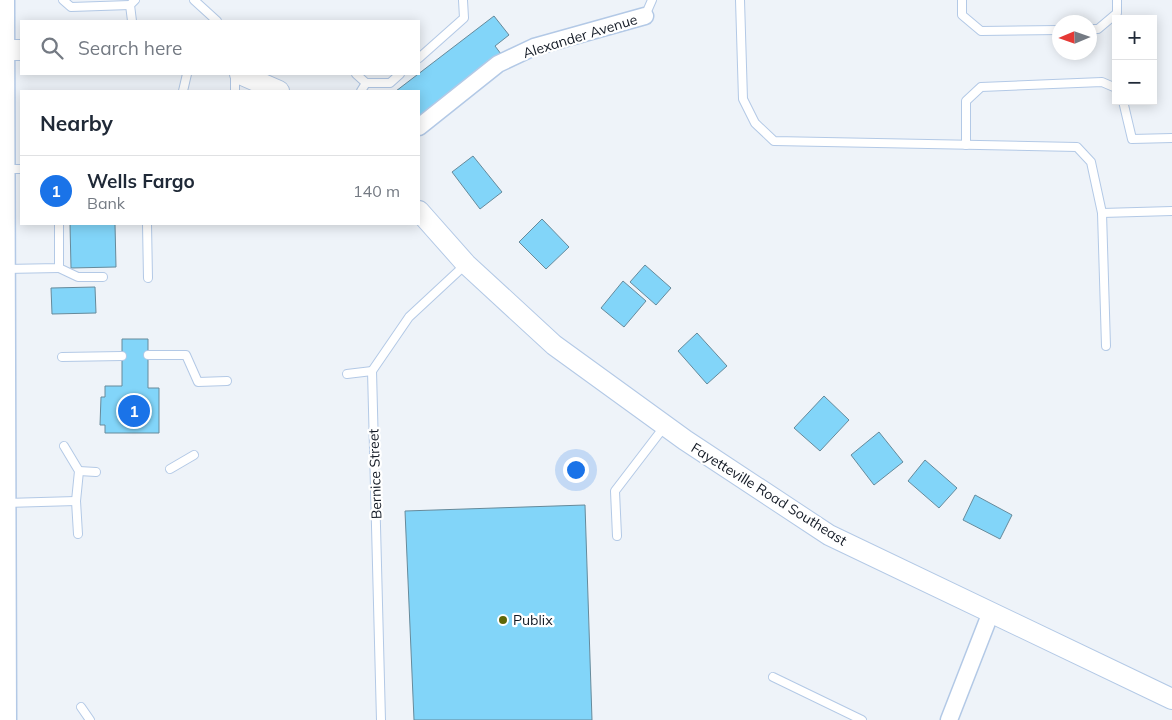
<!DOCTYPE html>
<html lang="en">
<head>
<meta charset="utf-8">
<style>
	body { margin:0; font-family:Mulish,sans-serif; background:#f6f6f7; color:#1f2937 }
	.controls { position:absolute; right:15px; top:15px; display:grid; overflow:hidden; border-radius:0px; box-shadow:0 2px 12px #0003 }
	.controls button { width:45px; height:45px; display:grid; place-items:center; padding:0; border:0; border-bottom:1px solid #e0e1e3; background:#fff; color:#1f2937; font:25px sans-serif }
	.compass { position:absolute; left:1052px; top:15px; width:45px; height:45px; border-radius:50%; background:#fff; box-shadow:0 2px 12px #0003; rotate:268deg }
	.you { position:absolute; left:575px; top:469px; width:18px; height:18px; margin:-12px; border:4px solid #fff; border-radius:50%; background:#1a73e8; box-shadow:0 0 0 8px #1a73e833 }
	.badge { display:grid; place-items:center; width:32px; height:32px; border-radius:50%; background:#1a73e8; color:#fff; font-size:16px; font-weight:700 }
	.pin { position:absolute; translate:-50% -50%; border:2px solid #fff; box-shadow:0 1px 5px #0006 }
	.list { margin:0; padding:0; list-style:none }
	h2 { display:flex; justify-content:space-between; align-items:center; height:65px; margin:0; padding:0 20px; font-size:21px }
	h2 small { font-size:16px; font-weight:400; color:#747a83 }
	.list li { display:grid; grid-template-columns:32px 1fr auto; gap:15px; align-items:center; box-sizing:border-box; height:70px; padding:0 20px; border-top:1px solid #e0e1e3 }
	.list b { display:block; font-size:19px; white-space:nowrap }
	.list p { margin:0; font-size:16px; white-space:nowrap; color:#747a83 }
	.list em { font-size:16px; font-style:normal; color:#747a83 }
	.icon { flex:none; width:28px; height:28px; fill:none; stroke:currentColor; stroke-width:2; stroke-linecap:round; stroke-linejoin:round }
	.map { position:relative; flex:none; width:1172px; height:720px; overflow:hidden }
	.search { position:absolute; background:#fff; box-shadow:0 2px 12px #0003; left:20px; top:20px; width:400px; height:55px; display:flex; align-items:center; gap:12px; box-sizing:border-box; padding:0 18px; border-radius:0px; color:#747a83; font-size:19px }
	.panel { position:absolute; background:#fff; box-shadow:0 2px 12px #0003; left:20px; top:90px; width:400px; height:135px; border-radius:0px }
	.map>svg:first-child { display:block }
	.building { fill:#82d5f9; stroke:#668a9b }
	.lines { fill:none; stroke-linecap:round; stroke-linejoin:round }
	.service-casing { stroke:#b3c9e6; stroke-width:10 }
	.minor-casing { stroke:#b3c9e6; stroke-width:19 }
	.tertiary-casing { stroke:#b3c9e6; stroke-width:22 }
	.secondary-casing { stroke:#b3c9e6; stroke-width:25 }
	.service { stroke:#fff; stroke-width:8 }
	.minor { stroke:#fff; stroke-width:16 }
	.tertiary { stroke:#fff; stroke-width:20 }
	.secondary { stroke:#fff; stroke-width:22 }
	.poi-dot { fill:#5e6709; stroke:#fff; stroke-width:2 }
	.labels { text-anchor:middle; dominant-baseline:central; stroke-width:4.5; stroke-linejoin:round; paint-order:stroke }
	.street-label { font-size:14px; fill:#121924; stroke:#fff }
	.poi-label { font-size:14px; fill:#121924; stroke:#fff; text-anchor:start }
</style>
</head>
<body>
<div class="map">
<svg width="1172" height="720" viewBox="0 0 1172 720">
	<rect width="100%" height="100%" fill="#eef3f9"/>
	<g class="building">
		<polygon points="494,16 509,35 495,46 501,54 419,117 419,91 396,91"/>
		<polygon points="473,156 502,192 480,209 452,172"/>
		<polygon points="542,219 569,247 546,269 519,242"/>
		<polygon points="70,224 134,224 115,224 116,267 71,268"/>
		<polygon points="645,265 671,288 656,305 630,282"/>
		<polygon points="623,281 646,301 624,327 601,308"/>
		<polygon points="95,287 96,313 52,314 51,288"/>
		<polygon points="697,333 727,366 707,384 678,351"/>
		<polygon points="122,339 148,339 148,388 159,388 159,433 105,433 105,425 100,425 101,397 105,397 105,386 122,386"/>
		<polygon points="824,396 849,420 820,451 794,428"/>
		<polygon points="879,432 903,462 874,485 851,455"/>
		<polygon points="925,460 957,488 939,508 908,481"/>
		<polygon points="975,495 1012,515 1000,539 963,520"/>
		<polygon points="585,505 592,720 414,720 405,511"/>
	</g>
	<g class="lines">
		<defs>
			<g id="service">
				<polyline points="63,0 71,7 130,5"/>
				<polyline points="194,0 217,21"/>
				<polyline points="740,0 743,99 755,123 774,141 1077,147 1091,162 1102,213 1172,211"/>
				<polyline points="962,0 962,15 981,31 1060,30"/>
				<polyline points="645,16 652,0"/>
				<polyline points="132,21 130,5 135,0"/>
				<polyline points="1090,29 1098,29 1117,13 1117,0"/>
				<polyline points="419,58 464,18 463,0"/>
				<polyline points="356,74 366,83 390,83 400,74"/>
				<polyline points="183,91 187,74"/>
				<polyline points="235,91 235,74"/>
				<polyline points="361,91 366,83"/>
				<polyline points="1123,101 1132,139 1172,138"/>
				<polyline points="966,145 966,101 981,87 1102,82 1116,88"/>
				<polyline points="6,169 21,169"/>
				<polyline points="1102,213 1106,346"/>
				<polyline points="147,224 148,278"/>
				<polyline points="59,268 78,277 103,277"/>
				<polyline points="5,269 59,268 59,224"/>
				<polyline points="148,355 186,355 198,382 227,381"/>
				<polyline points="62,357 122,356"/>
				<polyline points="347,374 372,371"/>
				<polyline points="64,446 79,471 76,501 78,534"/>
				<polyline points="170,469 194,455"/>
				<polyline points="79,471 96,472"/>
				<polyline points="6,503 76,501"/>
				<polyline points="617,536 615,491 664,427"/>
				<polyline points="773,677 862,720"/>
				<polyline points="81,707 90,720"/>
				<polyline points="381,720 372,371 409,317 465,265"/>
			</g>
			<g id="minor">
				<polyline points="419,127 498,64 534,47 645,16"/>
				<polyline points="949,720 991,612"/>
			</g>
			<g id="tertiary">
				<polyline points="4,50 21,50"/>
				<polyline points="240,74 279,91"/>
				<polyline points="419,211 466,264 554,345 685,440 829,535 1172,699"/>
			</g>
			<polyline id="secondary" points="3,0 5,720"/>
		</defs>
		<use href="#service" class="service-casing"/>
		<use href="#minor" class="minor-casing"/>
		<use href="#tertiary" class="tertiary-casing"/>
		<use href="#secondary" class="secondary-casing"/>
		<use href="#service" class="service"/>
		<use href="#minor" class="minor"/>
		<use href="#tertiary" class="tertiary"/>
		<use href="#secondary" class="secondary"/>
	</g>
	<circle class="poi-dot" cx="503" cy="620" r="5"/>
	<g class="labels">
		<g class="street-label">
			<text transform="translate(580 36) rotate(-17)">Alexander Avenue</text>
			<text transform="translate(375 474) rotate(-92)">Bernice Street</text>
			<text transform="translate(769 494) rotate(32)">Fayetteville Road Southeast</text>
		</g>
		<g class="poi-label">
			<text x="513" y="620">Publix</text>
		</g>
	</g>
</svg>
<div class="controls">
<button>+</button>
<button>−</button>
</div>
<svg class="compass" viewBox="-18 -18 36 36"><path d="M0-13l5 13h-10z" fill="#e53935"/><path d="M0 13l5-13h-10z" fill="#747a83"/></svg>
<div class="you"></div>
<div class="pin badge" style="left:134px;top:411px">1</div>
<div class="search"><svg class="icon" aria-label="search" viewBox="0 0 24 24"><circle cx="10" cy="10" r="6"/><path d="M15 15l6 6"/></svg>Search here</div>
<section class="panel">
<h2>Nearby<small></small></h2>
<ul class="list">
<li><span class="badge">1</span><div><b>Wells Fargo</b><p>Bank</p></div><em>140 m</em></li>
</ul>
</section>
</div>
</body>
</html>
